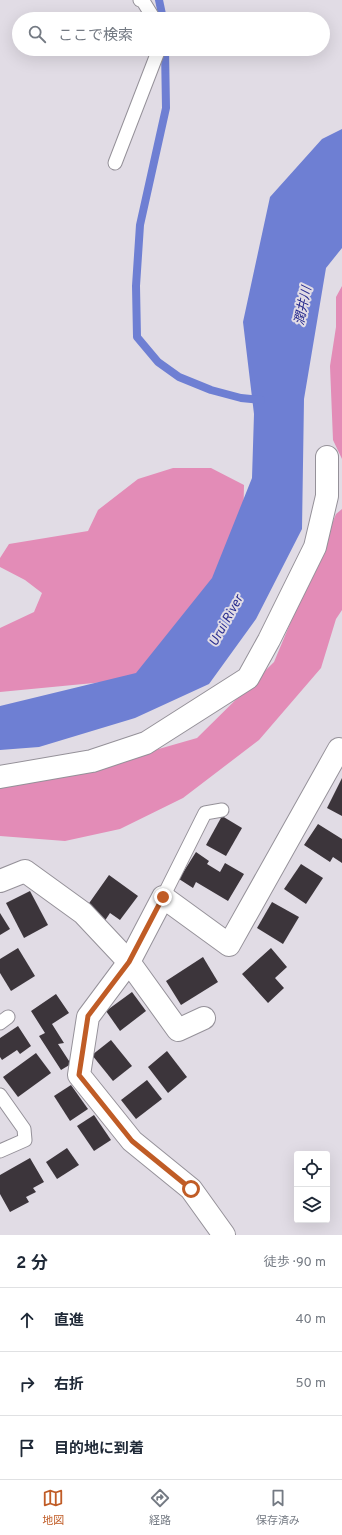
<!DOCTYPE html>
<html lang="ja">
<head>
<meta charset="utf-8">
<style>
	body { margin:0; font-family:Overpass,"Noto Sans JP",sans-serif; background:#f6f6f7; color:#1f2937 }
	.controls { position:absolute; right:12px; bottom:12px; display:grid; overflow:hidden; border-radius:4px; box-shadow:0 4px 16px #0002 }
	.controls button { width:36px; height:36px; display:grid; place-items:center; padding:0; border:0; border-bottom:1px solid #e0e1e3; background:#fff; color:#1f2937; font:20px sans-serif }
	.stop { position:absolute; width:12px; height:12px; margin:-9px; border:3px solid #c05c26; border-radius:50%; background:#fff }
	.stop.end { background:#c05c26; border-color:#fff; box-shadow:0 1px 4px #0008 }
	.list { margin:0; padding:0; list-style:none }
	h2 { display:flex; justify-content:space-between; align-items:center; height:52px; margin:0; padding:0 16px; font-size:17px }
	h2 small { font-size:13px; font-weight:400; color:#747a83 }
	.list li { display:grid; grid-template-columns:26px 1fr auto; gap:12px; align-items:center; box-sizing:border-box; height:64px; padding:0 16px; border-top:1px solid #e0e1e3 }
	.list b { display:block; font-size:15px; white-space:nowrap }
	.list em { font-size:13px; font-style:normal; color:#747a83 }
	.icon { flex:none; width:22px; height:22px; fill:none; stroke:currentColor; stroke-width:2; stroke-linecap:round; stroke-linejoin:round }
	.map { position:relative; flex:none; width:342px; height:1235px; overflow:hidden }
	.search { position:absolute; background:#fff; box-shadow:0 4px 16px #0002; left:12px; right:12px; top:12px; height:44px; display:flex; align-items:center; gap:10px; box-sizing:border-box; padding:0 14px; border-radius:22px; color:#747a83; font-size:15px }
	.sheet { height:244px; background:#fff }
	nav { display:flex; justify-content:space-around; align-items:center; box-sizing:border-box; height:56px; border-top:1px solid #e0e1e3; background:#fff; font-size:11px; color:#747a83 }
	nav a { display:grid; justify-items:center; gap:2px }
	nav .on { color:#c05c26 }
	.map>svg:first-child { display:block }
	.green { fill:#e38cb7 }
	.water { fill:#6e7fd3 }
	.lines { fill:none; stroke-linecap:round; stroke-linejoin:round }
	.stream { stroke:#6e7fd3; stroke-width:8 }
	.building { fill:#3c353b }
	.lane-casing { stroke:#959199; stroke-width:15 }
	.street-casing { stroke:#959199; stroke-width:24 }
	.lane { stroke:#fff; stroke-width:13 }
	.street { stroke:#fff; stroke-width:22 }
	.route { stroke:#c05c26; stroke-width:5 }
	.labels { text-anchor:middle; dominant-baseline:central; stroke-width:4; stroke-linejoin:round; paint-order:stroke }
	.water-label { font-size:13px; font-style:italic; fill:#282c8e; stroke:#e1dce5 }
</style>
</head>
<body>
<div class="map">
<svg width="342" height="1235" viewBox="0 0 342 1235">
	<rect width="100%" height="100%" fill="#e1dce5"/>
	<g class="green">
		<polygon points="342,286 342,459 333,440 330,366 336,327 336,297"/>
		<polygon points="173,468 211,468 244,485 243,531 205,611 146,678 0,692 0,628 34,612 42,593 25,580 0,567 0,558 9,544 88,531 98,510 138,479"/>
		<polygon points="342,509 342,610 336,619 321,668 259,740 183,798 120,829 65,841 0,836 0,782 89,769 197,738 274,662 336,514"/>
	</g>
	<polygon class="water" points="342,129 342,248 326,268 304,399 302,529 256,619 209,684 135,718 39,747 0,750 0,706 136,673 212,578 252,478 254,414 243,322 270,197 322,139"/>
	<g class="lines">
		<g class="stream">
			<polyline points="159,0 163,19"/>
			<polyline points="165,49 166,108 140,225 136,286 137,337 158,362 179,377 211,390 241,398 261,400"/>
		</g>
	</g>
	<g class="building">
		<polygon points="342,778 342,816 327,808"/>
		<polygon points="222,816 242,828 226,856 206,845"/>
		<polygon points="318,824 342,839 342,863 333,857 330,862 304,845"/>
		<polygon points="196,852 209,861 207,864 220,872 225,863 244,874 228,901 196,882 193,888 179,879"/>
		<polygon points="301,864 323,878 306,904 284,889"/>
		<polygon points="109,875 138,896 120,920 110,913 104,922 85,909"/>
		<polygon points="30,891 48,925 24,938 6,903"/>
		<polygon points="272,902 299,917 283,944 257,928"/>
		<polygon points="0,913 10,929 0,935"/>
		<polygon points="18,948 35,976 11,991 0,973 0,959"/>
		<polygon points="271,948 287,967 275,978 284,988 268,1003 242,974"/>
		<polygon points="203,957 218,982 181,1005 166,981"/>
		<polygon points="132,992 146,1011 120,1031 106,1011"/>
		<polygon points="56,994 69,1013 52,1024 64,1043 58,1044 71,1064 61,1070 39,1036 45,1033 31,1011"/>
		<polygon points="18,1026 31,1046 20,1054 17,1050 2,1060 0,1057 0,1038"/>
		<polygon points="111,1040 132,1066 113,1081 92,1055"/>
		<polygon points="167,1051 187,1077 168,1093 148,1067"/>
		<polygon points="36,1053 51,1073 18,1097 3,1077"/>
		<polygon points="147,1080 162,1099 136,1119 121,1100"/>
		<polygon points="71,1085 88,1109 70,1121 54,1096"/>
		<polygon points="94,1115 111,1140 94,1151 77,1126"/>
		<polygon points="67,1148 79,1165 57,1179 46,1162"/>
		<polygon points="30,1158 44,1182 33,1188 36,1192 26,1197 29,1202 10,1212 0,1194 0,1175"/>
	</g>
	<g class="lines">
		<defs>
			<g id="lane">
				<polyline points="140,0 143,1 154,19"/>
				<polyline points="115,163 159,49"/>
				<polyline points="163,897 205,813 222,810"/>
				<polyline points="0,1023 8,1017"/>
				<polyline points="0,1095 24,1129 25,1140 0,1151"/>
			</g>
			<g id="street">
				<polyline points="0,777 92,761 146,743 248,678 269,640 315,547 327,496 327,457"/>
				<polyline points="0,881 25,871 83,913 129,962 178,1030 204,1018"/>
				<polyline points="224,1235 191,1189 132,1141 79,1075 88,1017 129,962 163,897 229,945 339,749 342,750"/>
			</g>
		</defs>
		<use href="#lane" class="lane-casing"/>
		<use href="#street" class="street-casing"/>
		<use href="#lane" class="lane"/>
		<use href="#street" class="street"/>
	</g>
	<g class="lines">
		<polyline class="route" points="163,897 129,962 88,1016 79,1075 132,1141 191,1189"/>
	</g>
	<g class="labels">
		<g class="water-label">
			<text transform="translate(304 306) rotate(-78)">潤井川</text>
			<text transform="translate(227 621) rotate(-61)">Urui River</text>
		</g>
	</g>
</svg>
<div class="controls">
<button><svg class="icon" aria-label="locate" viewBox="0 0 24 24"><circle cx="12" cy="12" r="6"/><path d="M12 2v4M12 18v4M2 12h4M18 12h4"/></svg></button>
<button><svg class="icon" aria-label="layers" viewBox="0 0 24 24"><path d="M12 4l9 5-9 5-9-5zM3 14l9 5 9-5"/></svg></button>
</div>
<div class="stop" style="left:191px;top:1189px"></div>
<div class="stop end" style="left:163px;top:897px"></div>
<div class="search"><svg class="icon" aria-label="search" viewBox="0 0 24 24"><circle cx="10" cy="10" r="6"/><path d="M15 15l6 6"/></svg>ここで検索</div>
</div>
<section class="sheet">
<h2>2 分<small>徒歩 · 90 m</small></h2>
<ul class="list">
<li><svg class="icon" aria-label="ahead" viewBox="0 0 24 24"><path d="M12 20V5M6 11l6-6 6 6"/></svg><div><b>直進</b></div><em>40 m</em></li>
<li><svg class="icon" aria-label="right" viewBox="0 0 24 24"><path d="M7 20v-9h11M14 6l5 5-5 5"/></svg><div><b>右折</b></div><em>50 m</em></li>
<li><svg class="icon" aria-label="arrive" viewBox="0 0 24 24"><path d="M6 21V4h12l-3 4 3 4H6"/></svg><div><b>目的地に到着</b></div></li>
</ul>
</section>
<nav>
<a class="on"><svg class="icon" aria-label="map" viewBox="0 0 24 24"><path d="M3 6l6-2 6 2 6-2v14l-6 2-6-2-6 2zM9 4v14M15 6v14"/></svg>地図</a>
<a><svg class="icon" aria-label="directions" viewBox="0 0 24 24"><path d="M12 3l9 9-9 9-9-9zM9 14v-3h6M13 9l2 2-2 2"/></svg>経路</a>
<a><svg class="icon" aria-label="saved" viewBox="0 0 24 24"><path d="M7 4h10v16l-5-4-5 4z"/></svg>保存済み</a>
</nav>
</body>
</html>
